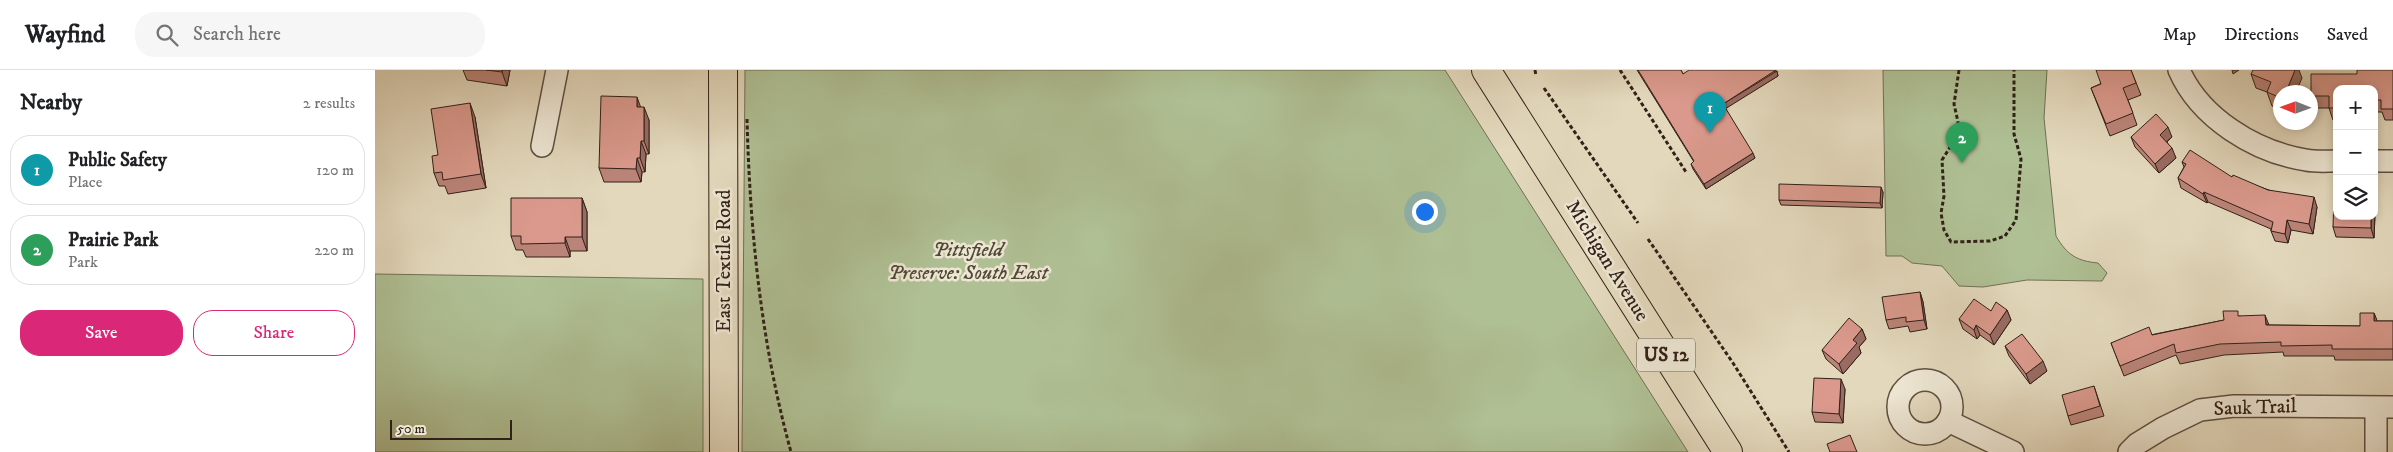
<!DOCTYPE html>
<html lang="en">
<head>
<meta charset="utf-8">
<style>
	body { margin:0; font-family:"IM FELL DW Pica",serif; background:#f6f6f6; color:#202124 }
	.controls { position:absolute; right:15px; top:15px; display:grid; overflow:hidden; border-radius:10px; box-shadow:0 2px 8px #0003 }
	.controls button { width:45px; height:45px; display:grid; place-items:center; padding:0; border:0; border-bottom:1px solid #e0e0e0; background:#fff; color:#202124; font:25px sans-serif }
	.compass { position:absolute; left:1898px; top:15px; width:45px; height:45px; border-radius:50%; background:#fff; box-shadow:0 2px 8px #0003; rotate:271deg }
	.scale { position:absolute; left:15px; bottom:12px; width:122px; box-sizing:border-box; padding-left:5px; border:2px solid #312118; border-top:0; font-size:14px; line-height:18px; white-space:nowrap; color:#312118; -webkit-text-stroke:4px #ede6d3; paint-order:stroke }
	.you { position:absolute; left:1049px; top:141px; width:18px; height:18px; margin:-12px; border:4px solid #fff; border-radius:50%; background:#1a73e8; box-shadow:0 0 0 8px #1a73e833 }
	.badge { display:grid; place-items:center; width:32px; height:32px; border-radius:50%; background:#db2777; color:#fff; font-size:16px; font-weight:700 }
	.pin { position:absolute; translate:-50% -41px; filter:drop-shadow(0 1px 2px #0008) }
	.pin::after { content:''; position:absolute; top:26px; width:18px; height:15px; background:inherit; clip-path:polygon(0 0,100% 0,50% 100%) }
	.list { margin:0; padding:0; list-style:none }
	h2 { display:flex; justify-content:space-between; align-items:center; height:65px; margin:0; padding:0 20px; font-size:21px }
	h2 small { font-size:16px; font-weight:400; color:#757577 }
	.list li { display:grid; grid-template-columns:32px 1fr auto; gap:15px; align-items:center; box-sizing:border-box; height:70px; margin:0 10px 10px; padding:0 10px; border:1px solid #e0e0e0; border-radius:20px }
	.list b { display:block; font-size:19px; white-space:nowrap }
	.list p { margin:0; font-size:16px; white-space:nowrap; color:#757577 }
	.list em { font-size:16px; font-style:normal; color:#757577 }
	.actions { display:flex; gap:10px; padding:15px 20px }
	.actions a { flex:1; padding:11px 0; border:1px solid #db2777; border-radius:20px; text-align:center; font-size:18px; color:#db2777 }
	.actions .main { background:#db2777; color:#fff }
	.icon { flex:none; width:28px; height:28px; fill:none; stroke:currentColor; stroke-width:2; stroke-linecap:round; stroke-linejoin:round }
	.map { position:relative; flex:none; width:2018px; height:382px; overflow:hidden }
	header { display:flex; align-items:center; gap:30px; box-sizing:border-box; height:70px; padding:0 25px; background:#fff; border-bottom:1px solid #e0e0e0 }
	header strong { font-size:24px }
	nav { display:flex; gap:28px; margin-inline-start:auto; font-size:18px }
	.search { width:350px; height:45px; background:#f6f6f6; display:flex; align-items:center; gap:12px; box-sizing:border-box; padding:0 18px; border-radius:20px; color:#757577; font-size:19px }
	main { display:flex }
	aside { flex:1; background:#fff }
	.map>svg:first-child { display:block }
	.green { fill:#afc094; stroke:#707056 }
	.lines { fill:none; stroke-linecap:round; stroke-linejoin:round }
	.minor-casing { stroke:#5e4f41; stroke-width:24 }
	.major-casing { stroke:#312118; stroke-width:30 }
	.highway-casing { stroke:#312118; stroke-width:30 }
	.path { stroke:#312118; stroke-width:3; stroke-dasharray:4 2.5; stroke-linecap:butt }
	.minor { stroke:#ede6d3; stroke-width:21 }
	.major { stroke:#e3d8bc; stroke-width:28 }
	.highway { stroke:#e3d8bc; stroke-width:28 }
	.wall { fill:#bb8478; stroke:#312118 }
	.shaded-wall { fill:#996b62; stroke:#312118 }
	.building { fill:#da998c; stroke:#312118 }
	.labels { text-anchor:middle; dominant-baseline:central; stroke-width:5; stroke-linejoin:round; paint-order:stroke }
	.shield { fill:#ede6d3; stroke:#695c50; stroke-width:1 }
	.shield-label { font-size:19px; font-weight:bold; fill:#312118 }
	.park-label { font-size:20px; font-style:italic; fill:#504937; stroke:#ede6d3 }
	.street-label { font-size:20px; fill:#312118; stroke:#ede6d3 }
</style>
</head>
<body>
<header>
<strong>Wayfind</strong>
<div class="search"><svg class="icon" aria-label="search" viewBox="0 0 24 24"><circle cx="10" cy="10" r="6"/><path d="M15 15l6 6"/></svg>Search here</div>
<nav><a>Map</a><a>Directions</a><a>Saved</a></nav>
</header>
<main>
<aside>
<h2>Nearby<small>2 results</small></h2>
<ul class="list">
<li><span class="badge" style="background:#0f9aa8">1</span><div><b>Public Safety</b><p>Place</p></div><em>120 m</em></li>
<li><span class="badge" style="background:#2e9e5b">2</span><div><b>Prairie Park</b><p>Park</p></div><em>220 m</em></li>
</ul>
<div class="actions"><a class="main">Save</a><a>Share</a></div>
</aside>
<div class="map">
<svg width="2018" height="382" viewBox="0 0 2018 382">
	<rect width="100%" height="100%" fill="#e3d8bc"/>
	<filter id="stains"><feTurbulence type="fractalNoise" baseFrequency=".004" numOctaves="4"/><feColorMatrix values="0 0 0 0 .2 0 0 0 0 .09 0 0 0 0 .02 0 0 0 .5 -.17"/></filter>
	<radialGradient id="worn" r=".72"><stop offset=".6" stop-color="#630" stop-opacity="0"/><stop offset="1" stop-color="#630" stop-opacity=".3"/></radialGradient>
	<g class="green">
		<polygon points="370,0 1070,0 1313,382 367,382"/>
		<path d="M1508,0H1672L1669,48L1681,166C1692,185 1702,191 1723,193L1732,203L1727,211L1652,210L1608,217L1584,216L1567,196L1537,193L1527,186H1511Z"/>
		<polygon points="0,204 328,209 328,382 0,382"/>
	</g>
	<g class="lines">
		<defs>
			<g id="minor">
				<path d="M1804,0C1825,48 1880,82 1931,90C1941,92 1952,91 1962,91"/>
				<polyline points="167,76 182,0"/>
				<polyline points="1999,91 2018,91"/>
				<circle cx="1550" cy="337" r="27"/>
				<polyline points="2001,338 2001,382"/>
				<polyline points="1573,351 1638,382"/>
				<polyline points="1754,382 1762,374 1788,358 1825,340 1859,336 2018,337"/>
			</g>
			<polyline id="major" points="348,0 349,382"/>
			<polyline id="highway" points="1111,0 1353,382"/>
		</defs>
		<use href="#minor" class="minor-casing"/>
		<use href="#major" class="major-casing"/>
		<use href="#highway" class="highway-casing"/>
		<g class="path">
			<polyline points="1160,0 1161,6"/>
			<polyline points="1245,0 1311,102"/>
			<polyline points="1584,0 1579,34 1583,52 1579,71 1567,90 1569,126 1566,143 1569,160 1576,172 1615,171 1630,166 1641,150 1646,89 1639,64 1639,0"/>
			<polyline points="1169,18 1263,153"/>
			<path d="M372,49C375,162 386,273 416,382"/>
			<polyline points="1273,169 1358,293 1414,382"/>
		</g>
		<use href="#minor" class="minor"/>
		<use href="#major" class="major"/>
		<use href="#highway" class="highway"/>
	</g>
	<g class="wall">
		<polygon points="88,0 135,0 132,16 92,10"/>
		<polygon points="1262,0 1306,0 1308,4 1402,1 1403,6 1350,38 1380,88 1331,119 1318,99 1316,94 1319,92"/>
		<polygon points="1756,0 1766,25 1753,30 1762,55 1735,66 1716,18"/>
		<polygon points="2018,0 2018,50 2010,50 2007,42 1999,42 1999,19 1962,19 1962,50 1958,50 1954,38 1940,38 1936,26 1982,4"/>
		<polygon points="1876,4 1927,8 1906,22 1906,39 1897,36 1892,22 1881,18"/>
		<polygon points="266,37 274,50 274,84 271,84 270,102 267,102 266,112 229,112 224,98"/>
		<polygon points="100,47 111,118 73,124 70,116 64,116 59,103 63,85"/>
		<polygon points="1756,67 1797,67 1792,72 1801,88 1784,103 1760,77"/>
		<polygon points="1807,92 1857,107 1942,137 1938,164 1916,160 1913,173 1900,171 1896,161 1896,159 1833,132 1832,133 1806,118 1803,108 1809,97"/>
		<polygon points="1508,122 1507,138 1406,135 1404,130"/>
		<polygon points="207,128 212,142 212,181 195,181 195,187 151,187 148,180 141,180 136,166"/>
		<polygon points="2000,144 1999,168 1961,167 1958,157 1962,146"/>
		<polygon points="1545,222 1548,232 1552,259 1535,262 1533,256 1514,259 1511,250"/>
		<polygon points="1632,240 1636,250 1619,275 1605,265 1602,269 1588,259 1584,249 1616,241"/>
		<polygon points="1999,243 2002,251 2018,251 2018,290 1960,290 1959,286 1909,286 1908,282 1849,285 1805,294 1801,285 1749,306 1736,273 1849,250 1865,246 1894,255 1985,256"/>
		<polygon points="1487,259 1491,269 1484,277 1486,283 1468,304 1451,289 1447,280"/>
		<polygon points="1630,276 1672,301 1655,314 1634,286"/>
		<polygon points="1719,316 1729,346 1696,355 1693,346"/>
		<polygon points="1470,319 1468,353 1440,352 1437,342"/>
	</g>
	<g class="shaded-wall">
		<polygon points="127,0 135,0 132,16 127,2"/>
		<polygon points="1857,0 1864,0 1858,4"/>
		<polygon points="1920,0 1924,0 1927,8 1921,22 1911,22"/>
		<polygon points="1402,1 1403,6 1350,39 1348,34"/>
		<polygon points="262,27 267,41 262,37"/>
		<polygon points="95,33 100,47 111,118 106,104"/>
		<polygon points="269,37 274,50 274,84 269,71"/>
		<polygon points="1793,57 1797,67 1789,74 1785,65"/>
		<polygon points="266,71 271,84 270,102 265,88"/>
		<polygon points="1797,78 1801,88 1784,103 1780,94"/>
		<polygon points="1378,83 1380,88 1331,119 1329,114"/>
		<polygon points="262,88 267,102 266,112 261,99"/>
		<polygon points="1506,117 1508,122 1507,138 1505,133"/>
		<polygon points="1829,122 1833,132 1832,133 1828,124"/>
		<polygon points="1939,127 1942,137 1938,164 1934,154"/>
		<polygon points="207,128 212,142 212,181 207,167"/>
		<polygon points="1999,142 2000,144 1999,168 1996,158 1996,146 1999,146"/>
		<polygon points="1912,150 1916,160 1913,173 1910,164"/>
		<polygon points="190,167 195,181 195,187 190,173"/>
		<polygon points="1545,222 1548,232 1552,259 1549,250"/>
		<polygon points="1632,240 1636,250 1619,275 1615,265"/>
		<polygon points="1999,243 2003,253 1999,251"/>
		<polygon points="1890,245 1894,255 1891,255"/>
		<polygon points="1601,255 1605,265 1602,269 1599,260"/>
		<polygon points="1487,259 1491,269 1484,277 1486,283 1468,304 1464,294 1478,270"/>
		<polygon points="1668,291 1672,301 1655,314 1651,304"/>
		<polygon points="1466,309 1470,319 1468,353 1464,344"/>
	</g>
	<g class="building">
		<polygon points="111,0 127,0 127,2"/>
		<polygon points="1263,0 1306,0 1308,4 1314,0 1401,0 1348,34 1378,83 1329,114 1316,94 1319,91"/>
		<polygon points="1721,0 1756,0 1761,13 1748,18 1758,43 1731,54 1716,18 1726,14"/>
		<polygon points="1878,0 1920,0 1911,22 1906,22 1906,28 1892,22 1896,12 1876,4"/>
		<polygon points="1982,0 2018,0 2018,39 2006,39 2006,30 1999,30 1999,19 1962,19 1962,38 1954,38 1954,26 1936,26 1936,4 1982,4"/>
		<polygon points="226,26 262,27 262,37 269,37 269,71 266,71 265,88 262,88 261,99 224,98"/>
		<polygon points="95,33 106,104 68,110 67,102 59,103 57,86 63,85 56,39"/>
		<polygon points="1781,44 1793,57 1785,65 1797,78 1780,94 1756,67"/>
		<polygon points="1815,80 1857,107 1858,105 1893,120 1939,127 1934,154 1912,150 1910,164 1896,161 1898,152 1829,122 1828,124 1803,108 1811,94 1807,92"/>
		<polygon points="1404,114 1506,117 1505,133 1404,130"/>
		<polygon points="1959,125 1962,126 1962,146 1996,146 1996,158 1958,157"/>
		<polygon points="136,128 207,128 207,167 190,167 190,173 146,174 146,166 136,166"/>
		<polygon points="1545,222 1549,250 1531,252 1531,247 1511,250 1507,227"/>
		<polygon points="1599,229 1616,241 1621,232 1632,240 1615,265 1601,255 1599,260 1584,249"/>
		<polygon points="1848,241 1863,241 1863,246 1890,245 1891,255 1985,256 1985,243 1999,243 1999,251 2018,251 2018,279 1957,279 1957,275 1906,276 1906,272 1845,274 1801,283 1799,274 1745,296 1736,273 1774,257 1777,265 1849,250"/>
		<polygon points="1474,248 1487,259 1478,270 1482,273 1464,294 1447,280"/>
		<polygon points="1647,264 1668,291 1651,304 1630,276"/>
		<polygon points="1439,308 1466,309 1464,344 1437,342"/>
		<polygon points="1719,316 1725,336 1693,346 1687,325"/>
		<polygon points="1475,365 1482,382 1455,382 1452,374"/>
	</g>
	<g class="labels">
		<rect class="shield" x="1262" y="268.5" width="58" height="33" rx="4"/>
		<g class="shield-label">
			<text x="1291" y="285">US 12</text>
		</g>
		<g class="park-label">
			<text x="593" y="180">Pittsfield<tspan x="593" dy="23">Preserve: South East</tspan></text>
		</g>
		<g class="street-label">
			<text transform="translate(349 191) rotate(-90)">East Textile Road</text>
			<text transform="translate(1232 191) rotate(58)">Michigan Avenue</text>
			<text transform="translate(1880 338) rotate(-2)">Sauk Trail</text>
		</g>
	</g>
	<rect width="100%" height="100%" filter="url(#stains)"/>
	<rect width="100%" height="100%" fill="url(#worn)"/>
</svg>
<div class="controls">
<button>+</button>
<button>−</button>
<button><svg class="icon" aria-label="layers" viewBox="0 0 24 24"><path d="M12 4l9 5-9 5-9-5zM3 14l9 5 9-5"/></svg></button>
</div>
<svg class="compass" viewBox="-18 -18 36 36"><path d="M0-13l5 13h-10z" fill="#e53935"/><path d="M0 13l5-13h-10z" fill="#757577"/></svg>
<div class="scale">50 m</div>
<div class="you"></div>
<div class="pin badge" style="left:1335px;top:63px;background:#0f9aa8">1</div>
<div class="pin badge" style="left:1587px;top:93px;background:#2e9e5b">2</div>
</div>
</main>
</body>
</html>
